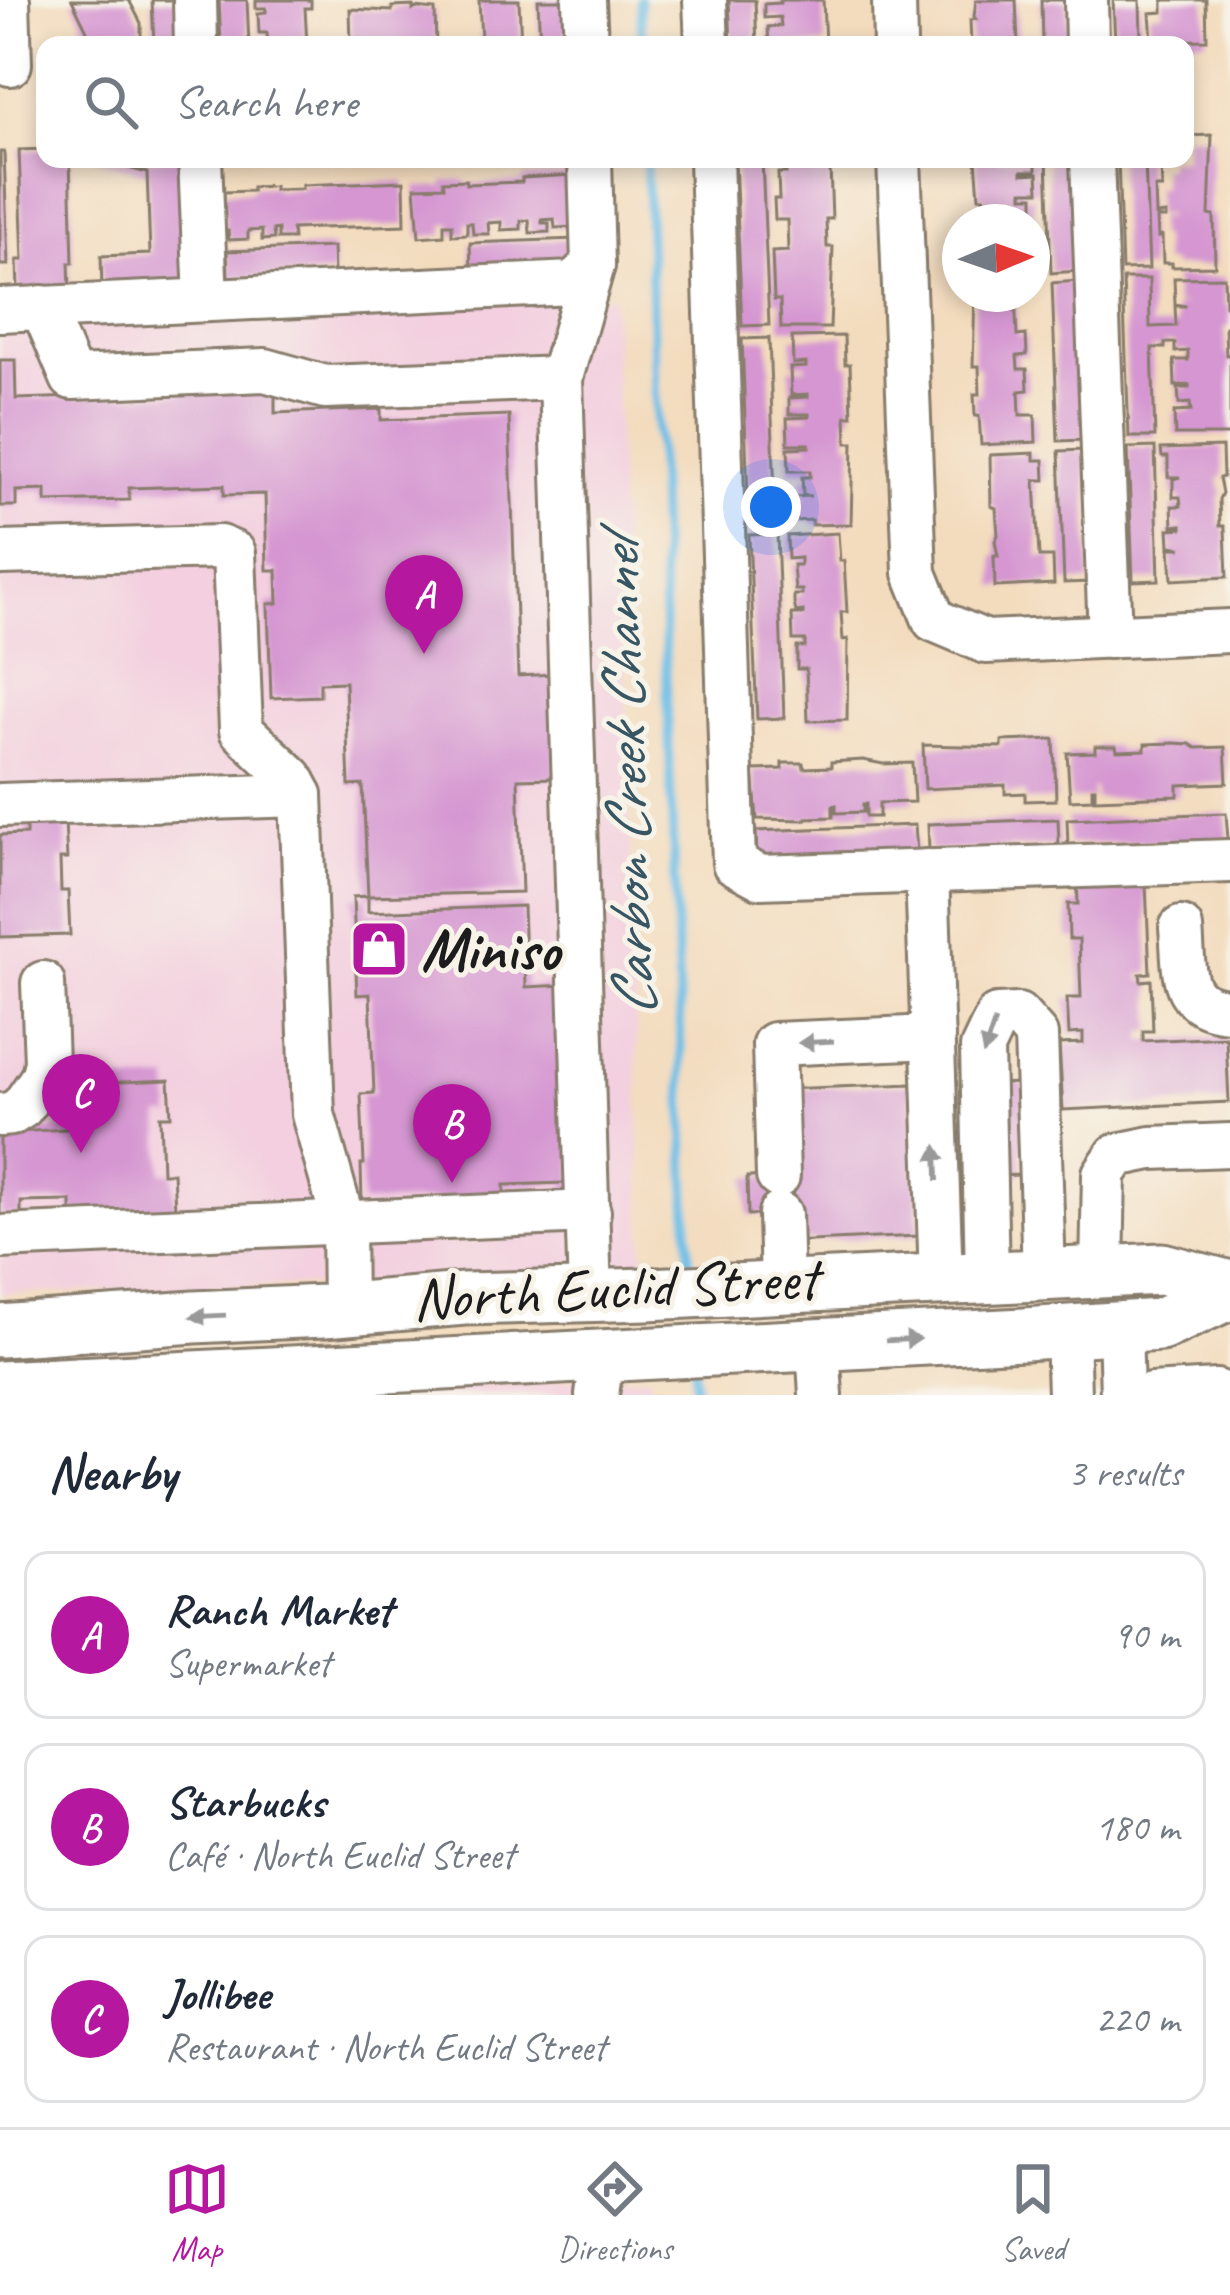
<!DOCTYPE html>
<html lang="en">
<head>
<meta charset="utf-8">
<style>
	body { margin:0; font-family:Caveat,sans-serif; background:#f2f2f3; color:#1f2937 }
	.compass { position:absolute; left:942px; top:204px; width:108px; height:108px; border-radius:50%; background:#fff; box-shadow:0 6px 18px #0003; rotate:88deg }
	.you { position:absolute; left:771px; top:507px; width:42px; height:42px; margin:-30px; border:9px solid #fff; border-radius:50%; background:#1a73e8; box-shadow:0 0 0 18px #1a73e833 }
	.badge { display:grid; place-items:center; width:78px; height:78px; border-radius:50%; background:#b5179e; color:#fff; font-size:39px; font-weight:700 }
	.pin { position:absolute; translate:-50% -99px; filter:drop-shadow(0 3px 6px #0008) }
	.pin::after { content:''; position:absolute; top:63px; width:42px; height:36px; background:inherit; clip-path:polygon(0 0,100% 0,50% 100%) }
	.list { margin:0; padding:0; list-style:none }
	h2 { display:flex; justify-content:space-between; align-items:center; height:156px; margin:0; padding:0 48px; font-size:51px }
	h2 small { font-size:39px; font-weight:400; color:#747a83 }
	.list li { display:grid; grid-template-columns:78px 1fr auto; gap:36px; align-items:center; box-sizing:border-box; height:168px; margin:0 24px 24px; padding:0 24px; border:3px solid #e0e1e3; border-radius:24px }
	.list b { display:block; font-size:45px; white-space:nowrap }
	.list p { margin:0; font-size:39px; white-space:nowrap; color:#747a83 }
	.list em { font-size:39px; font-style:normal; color:#747a83 }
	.icon { flex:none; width:66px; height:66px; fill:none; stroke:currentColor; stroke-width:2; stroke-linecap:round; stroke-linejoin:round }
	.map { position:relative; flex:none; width:1230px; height:1395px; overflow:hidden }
	.search { position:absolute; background:#fff; box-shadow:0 6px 18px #0003; left:36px; right:36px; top:36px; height:132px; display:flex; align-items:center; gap:30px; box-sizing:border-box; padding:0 42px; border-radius:24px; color:#747a83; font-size:45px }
	.sheet { height:732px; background:#fff }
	nav { display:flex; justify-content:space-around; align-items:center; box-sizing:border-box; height:168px; border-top:3px solid #e0e1e3; background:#fff; font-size:33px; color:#747a83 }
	nav a { display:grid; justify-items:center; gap:6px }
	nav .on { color:#b5179e }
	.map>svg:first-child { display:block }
	.built { fill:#f3cfdf }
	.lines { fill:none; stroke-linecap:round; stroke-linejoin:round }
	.stream { stroke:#6abee7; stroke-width:9 }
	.building { fill:#d596d1 }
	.minor-casing { stroke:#887c6c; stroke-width:48 }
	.major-casing { stroke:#887c6c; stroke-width:57 }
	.minor { stroke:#fff; stroke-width:42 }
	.major { stroke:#fff; stroke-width:51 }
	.oneway { fill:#999 }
	.labels { text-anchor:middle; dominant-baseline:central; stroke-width:10; stroke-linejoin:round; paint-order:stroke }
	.poi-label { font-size:60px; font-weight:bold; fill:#1c1c1c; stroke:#f7f3e8; text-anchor:start }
	.street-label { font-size:60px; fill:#1c1c1c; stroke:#f7f3e8 }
	.water-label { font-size:63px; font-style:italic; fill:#375563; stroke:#f7f3e8 }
</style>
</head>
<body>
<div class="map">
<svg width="1230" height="1395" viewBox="0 0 1230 1395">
	<rect width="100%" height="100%" fill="#f7f3e8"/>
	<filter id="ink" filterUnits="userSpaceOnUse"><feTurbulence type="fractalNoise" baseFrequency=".00833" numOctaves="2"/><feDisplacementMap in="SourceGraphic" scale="24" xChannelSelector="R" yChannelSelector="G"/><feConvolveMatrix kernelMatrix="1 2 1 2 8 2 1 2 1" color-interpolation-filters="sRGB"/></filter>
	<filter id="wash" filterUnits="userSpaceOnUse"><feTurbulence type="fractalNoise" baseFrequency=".004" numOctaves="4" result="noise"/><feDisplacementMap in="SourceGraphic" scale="48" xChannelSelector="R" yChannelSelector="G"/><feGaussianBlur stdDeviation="2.7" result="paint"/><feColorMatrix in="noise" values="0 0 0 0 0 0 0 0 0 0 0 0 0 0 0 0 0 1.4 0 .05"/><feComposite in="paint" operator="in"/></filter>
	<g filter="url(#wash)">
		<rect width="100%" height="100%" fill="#f3dbbd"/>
		<g class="built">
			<polygon points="613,296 644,1276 0,1294 0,324"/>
			<polygon points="650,1376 651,1395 238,1395"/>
		</g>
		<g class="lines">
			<g class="stream">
				<polyline points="640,0 642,45"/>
				<polyline points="646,159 690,1276"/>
				<polyline points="694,1364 695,1395"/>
			</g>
		</g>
		<g id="blocks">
			<g class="building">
				<polygon points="72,0 129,0 141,23 141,45 89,45 89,35"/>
				<polygon points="152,0 183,0 184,45 154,45"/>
				<polygon points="219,0 247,0 249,45 221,45"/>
				<polygon points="256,0 311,0 311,8 305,8 307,45 268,45 267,33 259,33 258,13 266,12 266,8 256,8"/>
				<polygon points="479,0 519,0 521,45 477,45 477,40 481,39"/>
				<polygon points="538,0 566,0 568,45 540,45"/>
				<polygon points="729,0 755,0 757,45 731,45"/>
				<polygon points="780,0 823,0 825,45 769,45 768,27 781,26 780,17 764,18 764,4 780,3"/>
				<polygon points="976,0 1016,0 1018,45 971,45 970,20 976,19 974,17"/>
				<polygon points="1041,0 1067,0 1069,45 1042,45"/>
				<polygon points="1113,0 1140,0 1141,41 1115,42"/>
				<polygon points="1163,0 1206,0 1207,40 1152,41 1150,13 1163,12"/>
				<polygon points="413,6 413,10 416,8 435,10 436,45 351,45 350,9 392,11 392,7"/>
				<polygon points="1212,135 1209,215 1214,216 1215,266 1172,267 1172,263 1163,263 1162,236 1158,237 1157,218 1166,218 1166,214 1156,215 1155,188 1162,188 1161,167 1168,167 1168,159 1185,159 1185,136"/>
				<polygon points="45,149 45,159 70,159 73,263 69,263 70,290 18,292 17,260 23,260 19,150"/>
				<polygon points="0,152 4,152 8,265 0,265"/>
				<polygon points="94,159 189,159 193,275 183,286 102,289 101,256 150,254 147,173"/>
				<polygon points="735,159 762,159 769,325 742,326"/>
				<polygon points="776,159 824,159 825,168 830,168 832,219 826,219 827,247 833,247 830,328 781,328 780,300 774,300 772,252 788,251 787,220 775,220 774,199 779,199 778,173 786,173 785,166 776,166"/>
				<polygon points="976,159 1036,159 1036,171 1022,171 1022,174 1038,173 1039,191 1023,191 1023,196 1034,196 1034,217 1024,217 1024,222 985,222 984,197 979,197"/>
				<polygon points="1047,159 1074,159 1079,271 1051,273"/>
				<polygon points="1118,159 1145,159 1149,269 1122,270"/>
				<polygon points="573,175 575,227 555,228 554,219 542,220 542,223 549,223 549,232 530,233 529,220 521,221 521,229 501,230 501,222 488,223 489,234 473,234 472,223 467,223 467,234 452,235 452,224 444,224 444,235 419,237 415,187 444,186 443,181 466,180 466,184 522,182 522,178"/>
				<polygon points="404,181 405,225 292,229 293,239 278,239 278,229 273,230 274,239 262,240 262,230 248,231 248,239 229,240 228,231 225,231 224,192 252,191 252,187 274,186 274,190 302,189 302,185"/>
				<polygon points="576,239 577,266 471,270 470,243"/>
				<polygon points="333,247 334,274 228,278 227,251"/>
				<polygon points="1224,277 1225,305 1230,307 1230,327 1225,327 1226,355 1230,355 1230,435 1175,435 1174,412 1191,411 1190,403 1179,404 1178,388 1189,388 1189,385 1175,386 1174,360 1188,360 1188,351 1175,352 1175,343 1165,343 1165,348 1152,348 1155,437 1129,437 1123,279 1149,279 1150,327 1176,326 1175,306 1186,306 1175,304 1174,278"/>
				<polygon points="1079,281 1085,440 1058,441 1052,283"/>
				<polygon points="975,294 1015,294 1017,336 1026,335 1027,355 1017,356 1018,369 1027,369 1028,390 1019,391 1020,415 1035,415 1036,442 981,445 979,416 975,416 974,394 980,394 979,366 973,366"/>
				<polygon points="844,336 845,364 850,364 852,416 846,416 847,443 853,443 851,524 812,525 812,520 794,521 793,497 811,496 803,495 802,477 810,477 810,471 789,471 788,448 809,447 809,444 788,444 787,418 809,417 809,414 789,414 789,398 808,397 808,394 791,395 790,368 806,367 806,363 793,364 792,337"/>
				<polygon points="769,338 776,522 749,523 742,339"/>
				<polygon points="0,360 15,360 16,399 275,391 275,413 381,409 381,420 509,415 518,676 553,674 557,778 518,779 522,892 368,896 368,912 523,906 526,987 566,985 574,1197 565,1197 565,1183 504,1185 504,1198 362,1203 361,1164 364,1164 361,1094 374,1093 370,994 357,995 353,897 368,896 363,785 349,786 345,682 320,683 320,696 271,698 268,604 278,603 277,570 267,570 265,494 224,495 224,485 129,488 129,500 46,502 46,490 16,491 16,506 0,506"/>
				<polygon points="1155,447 1159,580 1133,581 1128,448"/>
				<polygon points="1222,447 1223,477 1219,478 1222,493 1219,499 1220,526 1224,526 1225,529 1227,577 1172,580 1170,548 1182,548 1170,546 1169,529 1182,528 1182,525 1173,526 1172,506 1181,506 1180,497 1173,497 1173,479 1180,477 1168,477 1168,457 1162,457 1161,449"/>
				<polygon points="1086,450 1090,582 1064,583 1059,451"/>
				<polygon points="1034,453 1034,460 1044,460 1045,480 1035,480 1039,557 1053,557 1054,584 995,587 994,556 998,556 995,541 998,535 996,508 991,506 990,455"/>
				<polygon points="838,533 840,561 844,561 847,612 841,612 843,640 848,639 847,720 808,721 806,669 797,669 797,647 805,647 805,640 793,640 792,614 803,614 803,611 796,612 794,603 794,595 802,595 802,590 795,590 793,565 800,565 800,558 788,559 787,536"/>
				<polygon points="777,534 784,718 757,719 749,535"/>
				<polygon points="1054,739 1056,800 1025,801 1025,793 1005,794 1005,785 925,789 923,745 1002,747 1002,741"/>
				<polygon points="1174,743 1190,744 1196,748 1225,747 1227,783 1178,785 1178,796 1095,799 1095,788 1092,788 1092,799 1070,800 1067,753 1095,752 1095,746 1116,746 1117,751 1145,750 1145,744"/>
				<polygon points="863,760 883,764 912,763 914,802 879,803 879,817 866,817 866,804 863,804 863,812 836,813 836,805 833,806 833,817 806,818 806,820 757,819 753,770 782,769 782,763 803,763 804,768 831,767 831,762"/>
				<polygon points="1226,813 1228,839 1068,845 1067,819"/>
				<polygon points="1058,819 1059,846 929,851 928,824"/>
				<polygon points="65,822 67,859 60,859 61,891 68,891 70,935 0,937 0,835 26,834 26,823"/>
				<polygon points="915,825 917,852 757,859 756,831"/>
				<polygon points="1077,879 1146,885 1150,973 1140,974 1141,981 1151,980 1153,1031 1143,1031 1143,1041 1226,1037 1229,1102 1063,1110 1059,1044 1083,1043 1083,1033 1069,1034 1067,998 1081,998 1079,939 1069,939 1068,904 1078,904"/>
				<polygon points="169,1080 171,1116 160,1116 162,1173 173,1173 175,1209 71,1212 71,1201 21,1202 21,1215 0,1216 0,1133 66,1129 65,1116 54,1117 52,1085"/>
				<polygon points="1025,1083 1021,1175 995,1176 986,1084"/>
				<polygon points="912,1084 919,1236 789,1242 788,1213 748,1215 747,1177 787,1176 784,1089"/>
			</g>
		</g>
	</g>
	<g filter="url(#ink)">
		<use href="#blocks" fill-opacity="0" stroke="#887c6c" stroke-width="3"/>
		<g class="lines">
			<defs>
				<g id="minor">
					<polyline points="8,0 10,64"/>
					<polyline points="195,0 196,45"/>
					<polyline points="584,0 586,45"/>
					<polyline points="705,0 707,45"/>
					<polyline points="894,0 895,45"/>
					<polyline points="1086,0 1087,45"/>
					<polyline points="200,159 206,300"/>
					<polyline points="711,159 734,863 760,877 1230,861"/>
					<polyline points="899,159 915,573 934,620 986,642 1230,631"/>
					<polyline points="1092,159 1110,637"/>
					<polyline points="42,307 72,378 265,370 325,387 561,378"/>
					<polyline points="0,310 573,283 593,265 590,159"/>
					<polyline points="0,553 220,547 234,553 241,730 292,778 301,795 313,1114 343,1221 344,1310"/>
					<polyline points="0,805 301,795"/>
					<polyline points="927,871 941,1280"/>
					<path d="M1181,928C1185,970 1177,1007 1230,1010"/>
					<polyline points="0,1115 11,1114 22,1107 42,1078 46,1063 43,983"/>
					<polyline points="778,1176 774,1044 933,1037"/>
					<polyline points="780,1214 782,1287"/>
					<polyline points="0,1237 589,1212"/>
					<polyline points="1102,1272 1104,1174 1117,1155 1151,1148 1230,1145"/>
					<polyline points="987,1277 982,1048 997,1016 1018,1015 1036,1035 1044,1274"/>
					<polyline points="590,1295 561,378 593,265"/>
					<polyline points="1120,1327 1122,1395"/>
					<polyline points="1067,1331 1069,1395"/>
					<polyline points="818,1345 821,1395"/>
					<polyline points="597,1395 602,1356"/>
					<polyline points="1151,1395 1216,1391 1217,1395"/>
				</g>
				<g id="major">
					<polyline points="0,1331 194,1317 324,1311 464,1299 648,1294 1162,1269 1230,1287"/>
					<polyline points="0,1387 1024,1334 1160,1325 1230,1293"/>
				</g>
			</defs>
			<use href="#minor" class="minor-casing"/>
			<use href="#major" class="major-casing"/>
			<use href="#minor" class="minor"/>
			<use href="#major" class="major"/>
		</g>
		<defs><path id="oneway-solid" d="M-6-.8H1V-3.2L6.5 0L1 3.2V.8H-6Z" transform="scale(3)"/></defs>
		<g class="oneway">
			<use href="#oneway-solid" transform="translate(989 1038) rotate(109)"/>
			<use href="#oneway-solid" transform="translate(816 1042) rotate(177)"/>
			<use href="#oneway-solid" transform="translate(937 1163) rotate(-92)"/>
			<use href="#oneway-solid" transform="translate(208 1316) rotate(177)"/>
			<use href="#oneway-solid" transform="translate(903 1340) rotate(-3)"/>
		</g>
	</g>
	<defs>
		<symbol id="shop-square" viewBox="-11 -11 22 22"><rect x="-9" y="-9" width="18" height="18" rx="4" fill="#b5179e" stroke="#f7f3e8"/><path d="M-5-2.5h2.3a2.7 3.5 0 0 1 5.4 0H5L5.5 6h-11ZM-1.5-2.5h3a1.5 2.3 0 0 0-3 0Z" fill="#fff"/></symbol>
	</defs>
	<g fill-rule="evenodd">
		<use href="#shop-square" x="346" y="916" width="66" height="66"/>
	</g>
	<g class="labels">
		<g class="poi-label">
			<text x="421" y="949">Miniso</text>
		</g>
		<g class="street-label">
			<text transform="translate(615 1288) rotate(-3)">North Euclid Street</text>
		</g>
		<g class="water-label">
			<text transform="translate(626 779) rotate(-92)">Carbon Creek Channel</text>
		</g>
	</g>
</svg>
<svg class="compass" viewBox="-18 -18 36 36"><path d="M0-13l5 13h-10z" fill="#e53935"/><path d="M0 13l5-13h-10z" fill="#747a83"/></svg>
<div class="you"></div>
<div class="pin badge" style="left:424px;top:654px">A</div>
<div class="pin badge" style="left:452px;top:1183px">B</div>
<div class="pin badge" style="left:81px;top:1153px">C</div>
<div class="search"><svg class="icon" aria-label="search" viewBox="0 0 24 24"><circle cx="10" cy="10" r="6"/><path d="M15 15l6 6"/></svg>Search here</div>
</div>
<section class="sheet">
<h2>Nearby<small>3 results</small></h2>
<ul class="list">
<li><span class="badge">A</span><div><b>Ranch Market</b><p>Supermarket</p></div><em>90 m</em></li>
<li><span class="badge">B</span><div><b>Starbucks</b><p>Café · North Euclid Street</p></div><em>180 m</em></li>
<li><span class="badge">C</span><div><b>Jollibee</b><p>Restaurant · North Euclid Street</p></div><em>220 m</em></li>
</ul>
</section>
<nav>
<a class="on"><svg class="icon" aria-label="map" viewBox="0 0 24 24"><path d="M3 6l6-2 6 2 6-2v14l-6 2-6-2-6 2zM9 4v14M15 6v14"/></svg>Map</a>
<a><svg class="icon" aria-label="directions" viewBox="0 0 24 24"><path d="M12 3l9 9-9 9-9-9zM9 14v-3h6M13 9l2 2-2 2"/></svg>Directions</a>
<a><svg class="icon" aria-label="saved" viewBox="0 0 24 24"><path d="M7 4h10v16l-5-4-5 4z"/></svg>Saved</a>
</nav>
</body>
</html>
